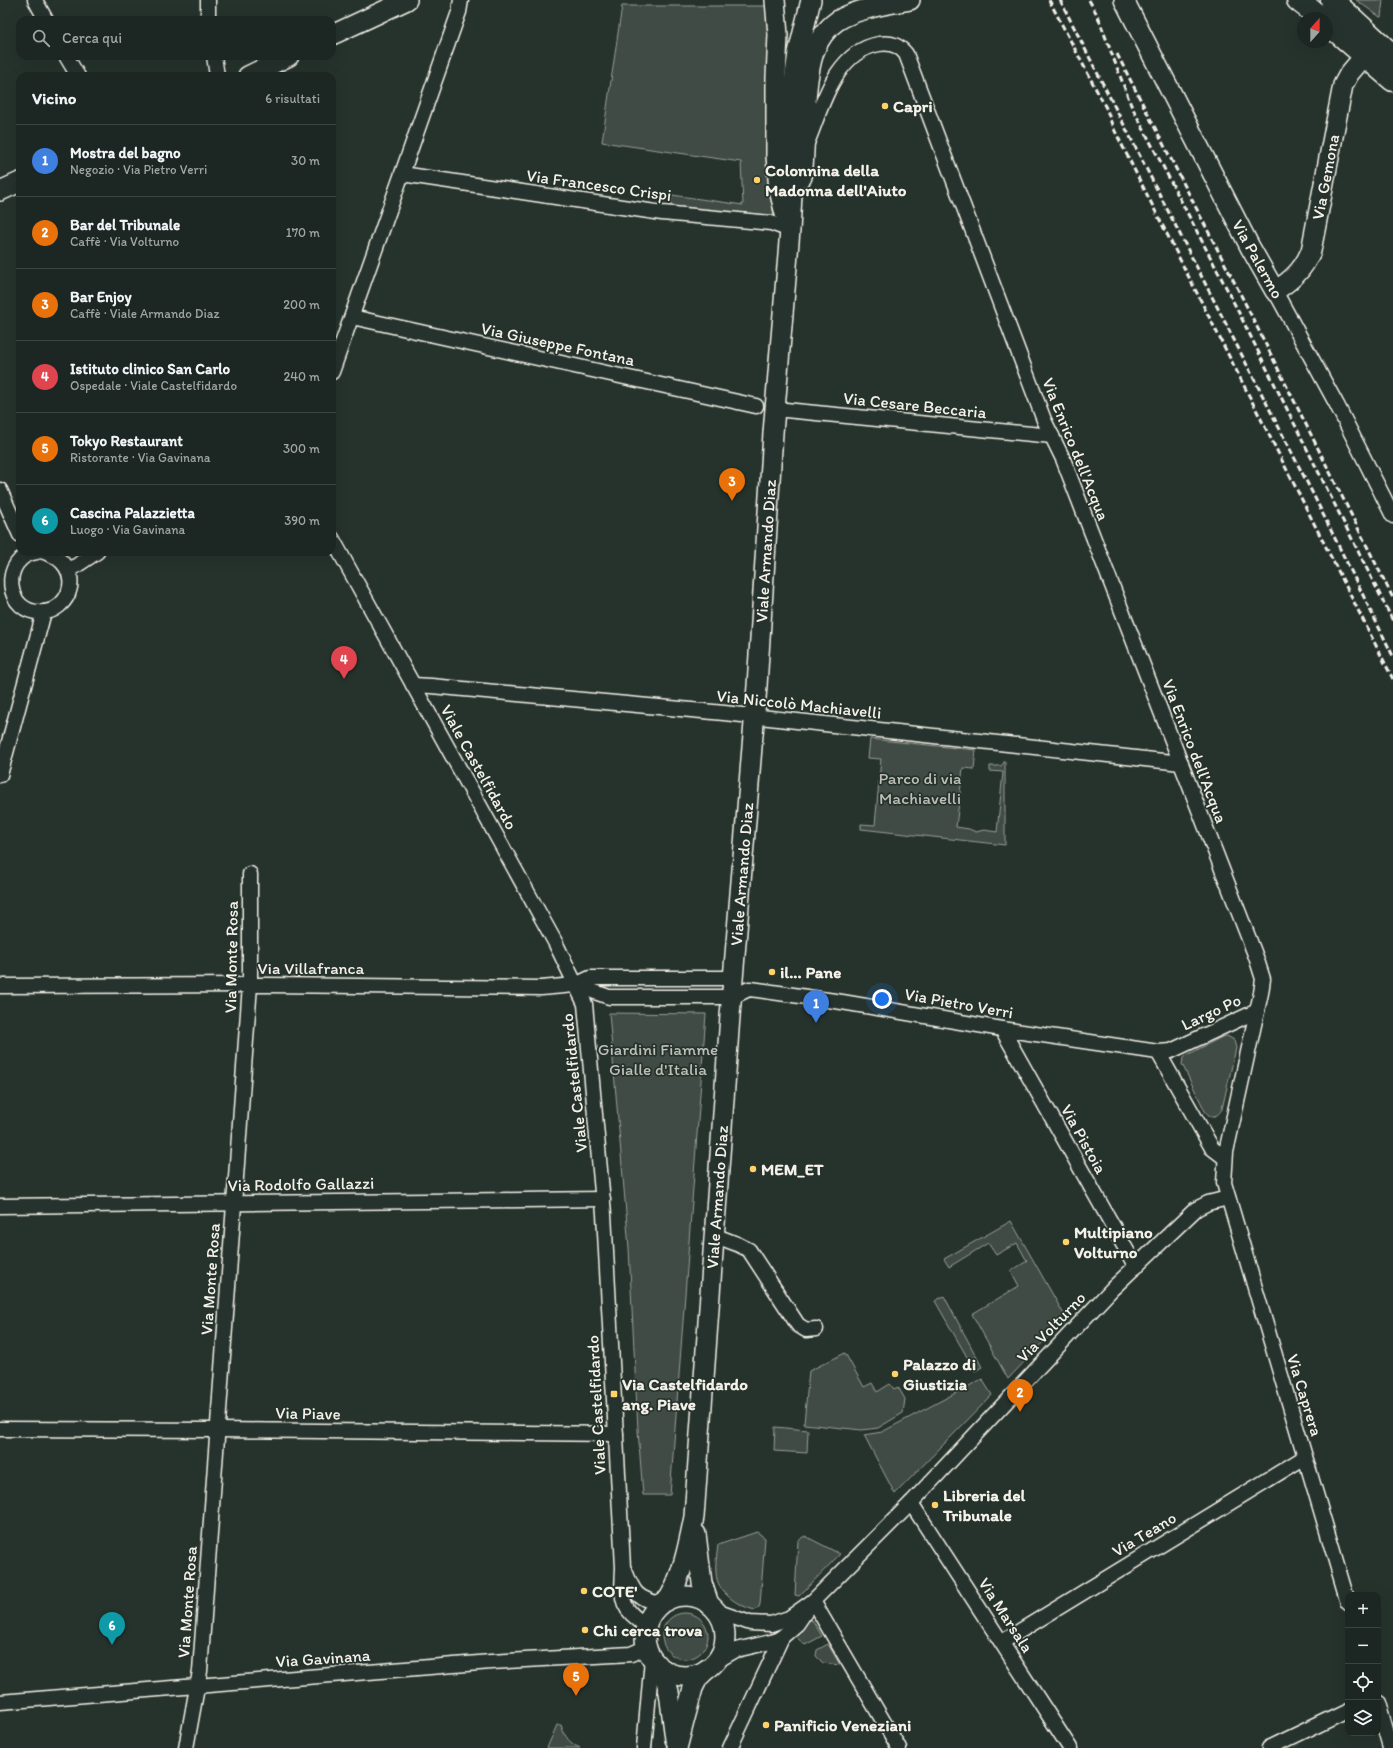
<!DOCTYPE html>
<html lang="it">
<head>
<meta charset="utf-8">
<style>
	body { margin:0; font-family:Itim,sans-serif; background:#252e2a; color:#f1f3f6 }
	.controls { position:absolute; right:12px; bottom:12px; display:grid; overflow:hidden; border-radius:8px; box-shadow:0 4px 16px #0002 }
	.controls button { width:36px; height:36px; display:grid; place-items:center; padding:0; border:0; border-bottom:1px solid #3a4340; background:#1c2622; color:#f1f3f6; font:20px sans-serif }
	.compass { position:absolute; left:1297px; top:12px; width:36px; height:36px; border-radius:50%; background:#1c2622; box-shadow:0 4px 16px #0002; rotate:21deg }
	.you { position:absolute; left:882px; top:999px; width:14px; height:14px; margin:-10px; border:3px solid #fff; border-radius:50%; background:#1a73e8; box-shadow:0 0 0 6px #1a73e833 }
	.badge { display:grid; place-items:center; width:26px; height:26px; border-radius:50%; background:#ffd166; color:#fff; font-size:13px; font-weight:700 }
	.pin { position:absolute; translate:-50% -33px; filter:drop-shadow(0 1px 2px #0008) }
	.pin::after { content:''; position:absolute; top:21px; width:14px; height:12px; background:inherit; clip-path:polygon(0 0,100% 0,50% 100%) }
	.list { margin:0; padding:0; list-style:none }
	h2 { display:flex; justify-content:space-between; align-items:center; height:52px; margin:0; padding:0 16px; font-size:17px }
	h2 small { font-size:13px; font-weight:400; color:#a0a5a5 }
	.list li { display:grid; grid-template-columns:26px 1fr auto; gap:12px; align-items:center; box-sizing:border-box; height:72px; padding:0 16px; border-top:1px solid #3a4340 }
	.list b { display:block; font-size:15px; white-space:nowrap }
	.list p { margin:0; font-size:13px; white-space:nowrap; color:#a0a5a5 }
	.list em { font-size:13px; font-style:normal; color:#a0a5a5 }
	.icon { flex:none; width:22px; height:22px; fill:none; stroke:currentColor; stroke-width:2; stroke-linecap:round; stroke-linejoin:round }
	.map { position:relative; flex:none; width:1393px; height:1748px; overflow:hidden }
	.search { position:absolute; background:#1c2622; box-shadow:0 4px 16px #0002; left:16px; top:16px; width:320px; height:44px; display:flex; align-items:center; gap:10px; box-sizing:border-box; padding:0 14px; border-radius:12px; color:#a0a5a5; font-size:15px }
	.panel { position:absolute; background:#1c2622; box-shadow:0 4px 16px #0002; left:16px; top:72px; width:320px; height:484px; border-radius:12px }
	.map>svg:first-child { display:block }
	.green { fill:#414b45; stroke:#9a9e96 }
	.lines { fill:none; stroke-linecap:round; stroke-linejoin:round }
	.street-casing { stroke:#f4f1e8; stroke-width:17 }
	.secondary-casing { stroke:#f4f1e8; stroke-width:22 }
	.primary-casing { stroke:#f4f1e8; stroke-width:25 }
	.street { stroke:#26332d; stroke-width:14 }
	.secondary { stroke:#26332d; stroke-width:19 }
	.primary { stroke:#26332d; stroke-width:22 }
	.rail { stroke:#f4f1e8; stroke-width:3; stroke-dasharray:6 3; stroke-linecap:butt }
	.poi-dot { fill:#ffd166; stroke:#26332d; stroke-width:1.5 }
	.labels { text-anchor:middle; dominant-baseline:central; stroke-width:3.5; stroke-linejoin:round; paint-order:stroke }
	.poi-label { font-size:17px; font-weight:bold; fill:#f4f1e8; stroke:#26332d; text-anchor:start }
	.street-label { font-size:17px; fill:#f4f1e8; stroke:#26332d }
	.park-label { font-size:17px; fill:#bebfb7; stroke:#26332d }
</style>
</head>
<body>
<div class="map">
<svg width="1393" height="1748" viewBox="0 0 1393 1748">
	<rect width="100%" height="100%" fill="#26332d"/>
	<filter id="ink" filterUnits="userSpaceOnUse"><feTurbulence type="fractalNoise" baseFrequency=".025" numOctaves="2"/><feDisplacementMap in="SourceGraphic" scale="8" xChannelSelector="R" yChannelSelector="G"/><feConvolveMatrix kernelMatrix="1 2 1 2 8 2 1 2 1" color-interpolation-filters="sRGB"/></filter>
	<g filter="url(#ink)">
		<g class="green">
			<polygon points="1356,0 1383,0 1381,17 1380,17"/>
			<polygon points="622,6 769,6 769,184 774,217 671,207 672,195 743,205 741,162 602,142"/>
			<polygon points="870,739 976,750 974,769 963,768 956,827 969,829 976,832 984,830 997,832 1003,772 990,771 990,766 1001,766 1005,761 1005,845 861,829 861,824 875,825 881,759 868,758"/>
			<polygon points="609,1013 706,1014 670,1495 643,1495 638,1430 629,1248"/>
			<path d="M1227,1036L1234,1040L1236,1048L1222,1109C1218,1117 1210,1119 1205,1111L1182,1064L1183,1059L1187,1055L1222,1037Z"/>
			<polygon points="1011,1221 1066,1318 1008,1379 972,1314 1019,1286 1011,1271 1027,1261 1017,1243 996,1255 988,1243 949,1267 944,1259"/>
			<polygon points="944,1296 982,1367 975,1371 935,1301"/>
			<polygon points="845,1353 864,1387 872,1383 877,1392 890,1384 894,1389 898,1387 905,1399 903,1413 878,1428 862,1430 804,1424 809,1371"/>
			<polygon points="982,1379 992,1395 895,1494 864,1435 882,1432"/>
			<polygon points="775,1427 808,1430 807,1453 774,1451"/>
			<path d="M757,1532L765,1538L760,1604L759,1607L755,1610C738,1606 717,1593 716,1573C715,1564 717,1554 718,1545Z"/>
			<polygon points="805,1536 840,1554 799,1596 795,1595 798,1540"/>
			<circle cx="685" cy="1636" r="23"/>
			<polygon points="810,1620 813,1621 822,1636 805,1645 794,1635"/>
			<polygon points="828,1644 840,1665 823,1663 816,1656 817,1650"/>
			<path d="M557,1725H561C565,1737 569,1743 580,1748H547Z"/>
		</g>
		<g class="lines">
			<defs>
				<g id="street">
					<polyline points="35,0 46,20"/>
					<polyline points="208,0 208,20"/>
					<polyline points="66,56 78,76"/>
					<polyline points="214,56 217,76"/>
					<path d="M807,143C822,107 834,52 879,44C890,42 899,45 906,54L1044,420L1063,459L1256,957L1263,979L1261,993L1226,1152L1224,1183L1348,1602"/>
					<polyline points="402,174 662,213 771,223 790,230"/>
					<polyline points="1275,291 1337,405 1393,516"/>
					<polyline points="352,317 756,406"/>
					<polyline points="332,372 459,12 461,0"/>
					<polyline points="775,409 1052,436"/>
					<polyline points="0,490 20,535"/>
					<path d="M332,538L555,942L585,1004L604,1214L623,1567C622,1597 618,1608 647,1626"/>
					<path d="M37,552C0,556 3,617 45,612C55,611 64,603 68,594C76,574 63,557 44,552"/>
					<polyline points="68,569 76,566 97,552"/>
					<polyline points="413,685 431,686 724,713 1181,763"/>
					<polyline points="0,775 44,612"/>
					<polyline points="575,985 609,997 732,997 749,989 758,990 842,1002 1002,1029 1158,1052 1171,1051 1257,1011"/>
					<polyline points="0,986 268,985 541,988 575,985 590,978 734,978"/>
					<polyline points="1002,1029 1136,1267"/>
					<polyline points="1158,1052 1212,1148 1225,1158"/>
					<polyline points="0,1206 603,1199"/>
					<polyline points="716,1236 737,1244 749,1250 798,1325 806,1330 816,1329"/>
					<polyline points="0,1429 217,1430 616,1434"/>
					<polyline points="911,1503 1070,1748"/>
					<path d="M625,1571C634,1593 636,1598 660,1604"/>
					<polyline points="813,1601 899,1748"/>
					<polyline points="716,1611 750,1623 771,1624 789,1618 813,1601 911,1503 1112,1289 1196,1209 1208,1203 1228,1198"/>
					<polyline points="1002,1642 1305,1457"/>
					<polyline points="717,1661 736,1650 775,1641 782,1637 797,1624 808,1608"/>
					<polyline points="0,1702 491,1662 631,1654 647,1647"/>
					<polyline points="1378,1703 1391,1748"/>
					<polyline points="186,1748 200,1671 250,985 250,874"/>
					<polyline points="644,1748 652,1659"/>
					<polyline points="730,1748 782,1637"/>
					<polyline points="1269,1748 1348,1710"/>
				</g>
				<g id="secondary">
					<polyline points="775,0 778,35 776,77 776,156 779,190 785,214"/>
					<path id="s1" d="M1124,0L1250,247L1275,291C1292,280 1303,270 1311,251L1343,85L1349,74L1365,55"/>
					<polyline points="332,35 407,0"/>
					<polyline points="248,76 289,56"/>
					<path d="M802,177C807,137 802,89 814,52C818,40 827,28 837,21C855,9 889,4 910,0"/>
					<polyline points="0,191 20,182"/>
					<polyline points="696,1534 702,1583 709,1604"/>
					<circle cx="685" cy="1636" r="40"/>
					<path id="s2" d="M668,1600C683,1574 688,1546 694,1517L730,1016L757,686L773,433L790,230L793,178L791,104L798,53L811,0"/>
					<polyline points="663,1669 669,1692 675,1739"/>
					<polyline points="677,1748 693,1688 698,1678 707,1669"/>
				</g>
				<g id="primary">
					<polyline points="1298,0 1321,18"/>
					<polyline points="1332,0 1393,56"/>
					<polyline points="1327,23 1393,80"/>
				</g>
			</defs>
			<use href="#street" class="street-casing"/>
			<use href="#secondary" class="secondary-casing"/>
			<use href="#primary" class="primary-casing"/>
			<use href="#street" class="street"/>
			<use href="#secondary" class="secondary"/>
			<use href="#primary" class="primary"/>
			<g class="rail">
				<polyline points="1049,0 1107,110 1112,125 1136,173 1393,679"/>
				<polyline points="1060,0 1313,494 1393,656"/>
				<polyline points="1089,0 1100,20"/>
				<polyline points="1098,17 1131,105 1228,291 1393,621"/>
				<polyline points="1117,54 1244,301 1393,598"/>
			</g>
		</g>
	</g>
	<g class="poi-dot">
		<circle cx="885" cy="106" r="4"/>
		<circle cx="757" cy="180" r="4"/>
		<circle cx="772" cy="972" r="4"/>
		<circle cx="753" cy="1169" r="4"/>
		<circle cx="1066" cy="1242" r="4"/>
		<circle cx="895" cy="1374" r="4"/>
		<rect x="610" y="1390" width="8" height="8" rx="2"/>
		<circle cx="935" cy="1505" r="4"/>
		<circle cx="584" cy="1591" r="4"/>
		<circle cx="585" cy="1630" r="4"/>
		<circle cx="766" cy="1725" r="4"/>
	</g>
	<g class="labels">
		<g class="poi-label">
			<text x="893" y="106">Capri</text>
			<text x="765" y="170">Colonnina della<tspan x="765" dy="20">Madonna dell'Aiuto</tspan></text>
			<text x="780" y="972">il... Pane</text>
			<text x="761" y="1169">MEM_ET</text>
			<text x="1074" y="1232">Multipiano<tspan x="1074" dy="20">Volturno</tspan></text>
			<text x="903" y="1364">Palazzo di<tspan x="903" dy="20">Giustizia</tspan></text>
			<text x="622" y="1384">Via Castelfidardo<tspan x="622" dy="20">ang. Piave</tspan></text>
			<text x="943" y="1495">Libreria del<tspan x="943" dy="20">Tribunale</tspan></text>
			<text x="592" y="1591">COTE'</text>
			<text x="593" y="1630">Chi cerca trova</text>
			<text x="774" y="1725">Panificio Veneziani</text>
		</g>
		<g class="street-label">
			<text stroke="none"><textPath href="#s1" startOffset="458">Via Gemona</textPath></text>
			<text transform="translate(599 185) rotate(8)">Via Francesco Crispi</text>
			<text transform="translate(1258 259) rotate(61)">Via Palermo</text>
			<text transform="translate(558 344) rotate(12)">Via Giuseppe Fontana</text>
			<text transform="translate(915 405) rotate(6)">Via Cesare Beccaria</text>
			<text transform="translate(1076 449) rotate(68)">Via Enrico dell'Acqua</text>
			<text stroke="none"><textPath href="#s2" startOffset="1056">Viale Armando Diaz</textPath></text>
			<text transform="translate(799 704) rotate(6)">Via Niccolò Machiavelli</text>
			<text transform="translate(1195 751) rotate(69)">Via Enrico dell'Acqua</text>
			<text transform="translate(479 767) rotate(61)">Viale Castelfidardo</text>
			<text stroke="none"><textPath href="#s2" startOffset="732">Viale Armando Diaz</textPath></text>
			<text transform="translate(231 957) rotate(-89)">Via Monte Rosa</text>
			<text x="311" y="968">Via Villafranca</text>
			<text transform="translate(959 1003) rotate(10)">Via Pietro Verri</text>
			<text transform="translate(1211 1012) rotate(-25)">Largo Po</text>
			<text transform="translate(574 1083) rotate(-96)">Viale Castelfidardo</text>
			<text transform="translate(1084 1139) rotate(61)">Via Pistoia</text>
			<text transform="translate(301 1184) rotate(-1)">Via Rodolfo Gallazzi</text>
			<text stroke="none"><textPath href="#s2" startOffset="408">Viale Armando Diaz</textPath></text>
			<text transform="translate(210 1279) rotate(-86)">Via Monte Rosa</text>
			<text transform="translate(1051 1327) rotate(-46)">Via Volturno</text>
			<text transform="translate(1305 1395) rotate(73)">Via Caprera</text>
			<text transform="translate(596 1405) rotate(-93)">Viale Castelfidardo</text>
			<text transform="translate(308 1413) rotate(1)">Via Piave</text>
			<text transform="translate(1144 1534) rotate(-31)">Via Teano</text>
			<text transform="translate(187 1602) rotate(-86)">Via Monte Rosa</text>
			<text transform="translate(1006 1615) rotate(57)">Via Marsala</text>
			<text transform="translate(323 1658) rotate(-4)">Via Gavinana</text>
		</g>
		<g class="park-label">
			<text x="920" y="778">Parco di via<tspan x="920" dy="20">Machiavelli</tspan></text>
			<text x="658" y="1049">Giardini Fiamme<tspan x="658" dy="20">Gialle d'Italia</tspan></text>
		</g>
	</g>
</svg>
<div class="controls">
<button>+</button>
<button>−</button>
<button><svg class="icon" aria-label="locate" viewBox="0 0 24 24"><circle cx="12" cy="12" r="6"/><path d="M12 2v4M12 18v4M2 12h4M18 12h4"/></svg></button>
<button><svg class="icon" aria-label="layers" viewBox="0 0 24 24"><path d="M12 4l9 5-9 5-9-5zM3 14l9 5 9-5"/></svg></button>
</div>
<svg class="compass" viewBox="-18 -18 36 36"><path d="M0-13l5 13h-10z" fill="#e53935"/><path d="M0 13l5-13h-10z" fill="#a0a5a5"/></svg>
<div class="you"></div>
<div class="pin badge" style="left:816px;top:1023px;background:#3f7fe0">1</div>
<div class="pin badge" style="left:1020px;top:1412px;background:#e8710a">2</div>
<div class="pin badge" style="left:732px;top:501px;background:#e8710a">3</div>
<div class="pin badge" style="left:344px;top:679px;background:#e0444e">4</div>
<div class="pin badge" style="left:576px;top:1696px;background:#e8710a">5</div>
<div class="pin badge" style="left:112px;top:1645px;background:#0f9aa8">6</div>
<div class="search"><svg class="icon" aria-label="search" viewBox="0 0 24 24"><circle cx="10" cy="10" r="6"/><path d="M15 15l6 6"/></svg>Cerca qui</div>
<section class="panel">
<h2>Vicino<small>6 risultati</small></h2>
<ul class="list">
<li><span class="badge" style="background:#3f7fe0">1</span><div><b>Mostra del bagno</b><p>Negozio · Via Pietro Verri</p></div><em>30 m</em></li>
<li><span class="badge" style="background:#e8710a">2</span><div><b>Bar del Tribunale</b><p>Caffè · Via Volturno</p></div><em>170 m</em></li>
<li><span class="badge" style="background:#e8710a">3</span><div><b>Bar Enjoy</b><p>Caffè · Viale Armando Diaz</p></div><em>200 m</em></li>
<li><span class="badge" style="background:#e0444e">4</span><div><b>Istituto clinico San Carlo</b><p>Ospedale · Viale Castelfidardo</p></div><em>240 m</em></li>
<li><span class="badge" style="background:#e8710a">5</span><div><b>Tokyo Restaurant</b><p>Ristorante · Via Gavinana</p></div><em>300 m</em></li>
<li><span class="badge" style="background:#0f9aa8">6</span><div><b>Cascina Palazzietta</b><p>Luogo · Via Gavinana</p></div><em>390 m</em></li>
</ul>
</section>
</div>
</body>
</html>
